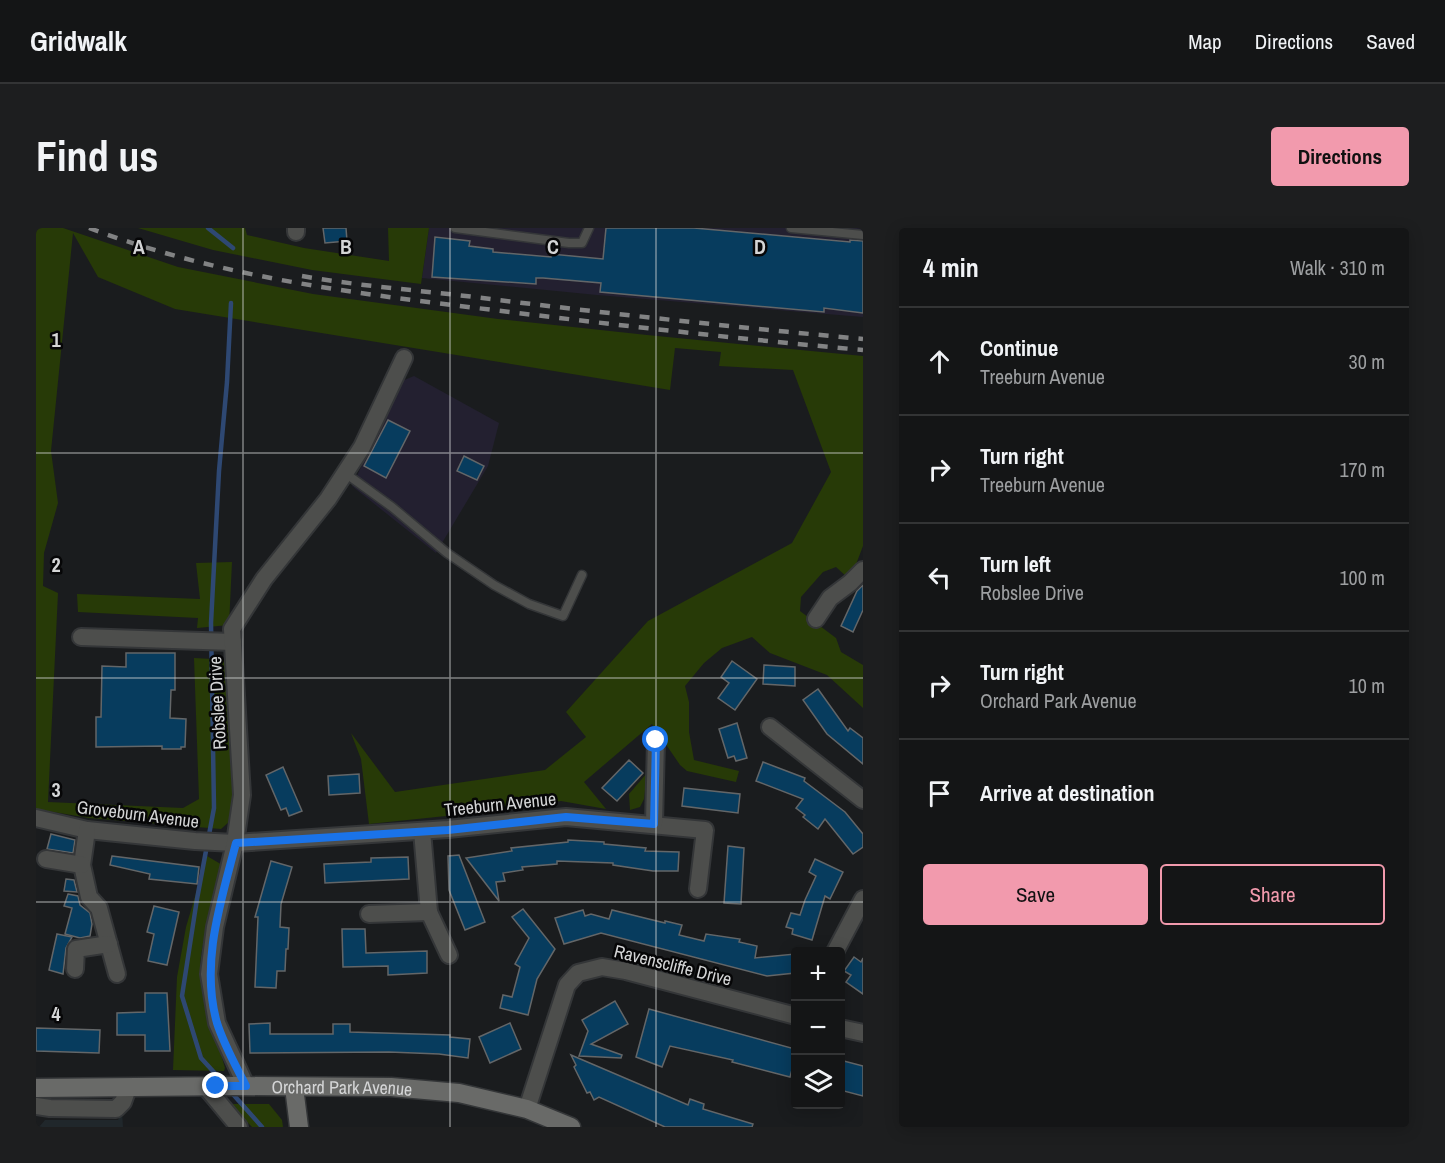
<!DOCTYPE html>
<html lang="en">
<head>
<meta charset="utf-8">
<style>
	body { margin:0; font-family:"Archivo Narrow",sans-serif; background:#1d1e1f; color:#f1f3f6 }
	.controls { position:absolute; right:18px; bottom:18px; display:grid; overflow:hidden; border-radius:6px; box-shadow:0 3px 15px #0003 }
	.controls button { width:54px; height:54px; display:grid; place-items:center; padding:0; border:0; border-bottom:2px solid #333435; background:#141516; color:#f1f3f6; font:30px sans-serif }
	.stop { position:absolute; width:18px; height:18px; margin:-14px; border:4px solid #1a73e8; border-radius:50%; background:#fff }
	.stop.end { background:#1a73e8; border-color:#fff; box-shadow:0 2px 6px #0008 }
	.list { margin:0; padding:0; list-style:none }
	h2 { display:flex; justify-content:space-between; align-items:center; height:78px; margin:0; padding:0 24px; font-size:26px }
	h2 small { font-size:20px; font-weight:400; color:#9d9fa1 }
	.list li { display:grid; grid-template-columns:39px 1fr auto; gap:18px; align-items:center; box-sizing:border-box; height:108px; padding:0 24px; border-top:2px solid #333435 }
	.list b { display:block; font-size:22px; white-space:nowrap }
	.list p { margin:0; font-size:20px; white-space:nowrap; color:#9d9fa1 }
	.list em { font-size:20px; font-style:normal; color:#9d9fa1 }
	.actions { display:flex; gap:12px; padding:18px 24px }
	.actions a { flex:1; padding:14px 0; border:2px solid #f29aad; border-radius:6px; text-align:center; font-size:21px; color:#f29aad }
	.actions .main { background:#f29aad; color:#111 }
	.icon { flex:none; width:33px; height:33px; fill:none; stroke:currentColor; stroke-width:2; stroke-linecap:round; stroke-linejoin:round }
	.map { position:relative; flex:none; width:827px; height:899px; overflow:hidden; border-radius:6px }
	header { display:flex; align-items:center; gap:36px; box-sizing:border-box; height:84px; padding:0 30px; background:#141516; border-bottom:2px solid #333435 }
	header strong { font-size:28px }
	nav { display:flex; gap:33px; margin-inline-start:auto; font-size:21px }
	.intro { display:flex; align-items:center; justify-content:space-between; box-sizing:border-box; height:144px; padding:0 36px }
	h1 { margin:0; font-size:42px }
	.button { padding:15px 27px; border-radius:6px; background:#f29aad; color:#111; font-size:21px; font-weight:700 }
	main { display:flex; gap:36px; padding:0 36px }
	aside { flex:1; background:#141516; border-radius:6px; box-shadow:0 3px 15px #0003 }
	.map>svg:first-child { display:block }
	.built { fill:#20272b }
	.industrial { fill:#232030 }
	.green { fill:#273a07 }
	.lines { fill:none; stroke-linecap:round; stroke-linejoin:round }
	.stream { stroke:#2e4873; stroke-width:4.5 }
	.building { fill:#073c5e; stroke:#636668; stroke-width:1.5 }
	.lane-casing { stroke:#343638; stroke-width:11 }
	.street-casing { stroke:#343638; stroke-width:20 }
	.secondary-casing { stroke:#343638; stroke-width:21 }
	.lane { stroke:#4d4e4c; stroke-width:8 }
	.street { stroke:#4d4e4c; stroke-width:16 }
	.secondary { stroke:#696a68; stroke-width:18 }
	.rail { stroke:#828384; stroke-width:4.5; stroke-dasharray:10 10; stroke-linecap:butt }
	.route { stroke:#1a73e8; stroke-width:8 }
	.grid { fill:none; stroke:#d4d5d6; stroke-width:1.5; stroke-opacity:0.55 }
	.labels { text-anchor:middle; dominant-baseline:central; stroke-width:5; stroke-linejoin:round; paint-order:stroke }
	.street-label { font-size:18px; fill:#d4d5d6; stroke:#060607 }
	.grid-label { font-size:20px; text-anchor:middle; font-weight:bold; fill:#d4d5d6; stroke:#060607; stroke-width:5; stroke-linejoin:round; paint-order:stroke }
</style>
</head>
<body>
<header>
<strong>Gridwalk</strong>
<nav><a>Map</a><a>Directions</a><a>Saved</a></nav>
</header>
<div class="intro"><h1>Find us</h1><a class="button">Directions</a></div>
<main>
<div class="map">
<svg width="827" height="899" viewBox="0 0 827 899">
	<rect width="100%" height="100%" fill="#1a1c1e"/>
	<polygon class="built" points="86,884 87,899 3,899 9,892 82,892"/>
	<g class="industrial">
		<polygon points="393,0 827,0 827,89 561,67 386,50"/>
		<polygon points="378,148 463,195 452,238 400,325 316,258 366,153"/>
	</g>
	<g class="green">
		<polygon points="0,0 27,0 142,39 277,66 462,91 611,107 827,128 827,318 819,339 812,350 800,339 787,344 765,369 764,383 800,410 805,424 827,437 827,480 791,447 734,425 716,409 686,420 668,435 649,458 653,474 653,504 658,532 703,543 700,554 651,543 644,537 616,496 548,554 570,581 525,573 458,583 333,596 325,531 315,505 359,564 509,542 550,509 530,484 612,393 756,315 795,244 757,142 683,138 685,124 639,120 634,162 139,81 62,49 37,5 15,223 22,275 8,325 7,358 22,365 12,574 147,580 163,571 158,430 194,432 197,573 194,593 185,601 53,590 0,581"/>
		<polygon points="102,0 209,0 211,7 268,20 353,33 352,0 393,0 385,56 276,42 177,22"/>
		<polygon points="196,334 193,397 161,400 162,390 42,384 41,366 164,371 160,335"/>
		<polygon points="611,545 608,571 604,579 594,582 593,566"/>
		<path d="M171,628L188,638L189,646C178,678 164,711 164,745C165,777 181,810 189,840L188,843L137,842L141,749L150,699Z"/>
		<polygon points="194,876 233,876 246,892 247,899 216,899"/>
	</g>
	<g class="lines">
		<g class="stream">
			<polyline points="172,0 197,20"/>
			<polyline points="186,853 165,830 146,768 161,671 178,580 175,395 183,243 191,154 195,75"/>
			<polyline points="195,864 226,899"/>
		</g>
	</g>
	<g class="building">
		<polygon points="287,0 310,0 311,13 289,15"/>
		<polygon points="570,0 658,0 814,14 814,12 827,13 827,85 788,80 788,84 564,64 565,55 507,50 500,50 500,56 396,49 399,9 434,13 433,18 457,21 457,24 515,29 515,26 567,31"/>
		<polygon points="352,192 374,203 350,250 328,238"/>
		<polygon points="428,228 448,238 441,252 421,243"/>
		<polygon points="827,357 827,382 817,404 805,398 821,363"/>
		<polygon points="90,425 139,425 139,462 135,462 134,490 150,491 149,519 145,519 145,521 126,521 126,518 60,519 60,489 65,489 66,438 90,439"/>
		<polygon points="696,433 721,451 699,482 682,470 693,455 685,449"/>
		<polygon points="728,437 759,439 759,458 727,456"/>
		<polygon points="782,461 812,503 814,500 827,510 827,536 791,506 767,472"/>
		<polygon points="701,495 711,530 700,533 698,528 692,530 683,501"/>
		<polygon points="593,532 607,545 581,573 566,560"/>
		<polygon points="727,534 769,550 768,553 809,584 827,606 827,619 817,626 789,591 782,601 767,589 769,587 760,580 767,571 720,553"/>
		<polygon points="247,539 266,583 253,588 250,580 245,582 230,547"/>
		<polygon points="323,546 324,565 293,567 292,548"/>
		<polygon points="648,560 704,566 702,585 646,578"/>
		<polygon points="15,606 39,612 37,625 11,621"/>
		<polygon points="532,612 568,614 568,616 610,620 609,623 643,624 642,643 617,643 577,637 577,635 521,633 521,636 486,639 487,642 467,645 469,653 460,654 463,673 430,630 476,623 475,620 532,614"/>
		<polygon points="692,618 708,620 705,676 688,675"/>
		<polygon points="423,627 449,694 429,702 413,662 412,628"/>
		<polygon points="76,628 163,639 161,656 113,651 114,646 74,637"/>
		<polygon points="372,629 373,651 289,655 288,636 335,634 335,630"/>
		<polygon points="779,631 807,644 794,671 789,668 776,712 756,706 757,701 750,699 755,685 764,687 769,672 780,648 773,644"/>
		<polygon points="235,633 256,639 245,676 244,699 253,700 252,721 250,721 249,743 241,743 240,760 219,759 222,689 219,689"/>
		<polygon points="30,651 38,652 41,664 28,663"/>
		<polygon points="32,666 42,668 44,677 54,685 56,696 54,708 44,710 29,706 36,680 28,678"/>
		<polygon points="118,678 143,684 131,737 112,733 118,706 111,704"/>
		<polygon points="487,681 519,721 501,751 492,787 464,780 467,767 476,769 484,739 479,736 493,710 476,689"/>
		<polygon points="547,682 549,688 555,686 573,691 576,682 629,695 629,693 646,697 643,707 668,713 670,706 704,711 703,714 721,718 719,730 759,726 759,745 731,748 565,705 528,716 519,690"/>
		<polygon points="306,701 329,701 330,725 391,723 391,745 352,747 352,738 307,739"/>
		<polygon points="21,706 36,709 30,720 27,746 13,742"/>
		<polygon points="818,729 825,734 827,730 827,766 810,754 815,747 808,743"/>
		<polygon points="109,765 131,765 134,823 109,823 109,807 81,807 81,785 109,784"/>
		<polygon points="579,773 592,796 555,816 586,827 585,830 543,828 552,803 546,792"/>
		<polygon points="613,781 759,821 759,839 757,838 754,849 696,834 697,832 634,818 626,839 600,829"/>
		<polygon points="234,795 234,806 297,806 297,796 314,796 314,804 414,807 414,809 434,811 432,830 403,826 353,824 214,825 213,796"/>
		<polygon points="474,795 485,821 454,835 443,809"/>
		<polygon points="0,800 64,802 63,825 0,823"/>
		<polygon points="535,827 652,877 654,871 668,876 667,881 717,896 716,899 629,899 563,869 558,872 554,864 551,865 538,839 540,837"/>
		<polygon points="804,832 827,838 827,868 804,862"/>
	</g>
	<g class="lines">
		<defs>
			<g id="lane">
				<polyline points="419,0 533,15 546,15 553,0"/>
				<polyline points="755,0 827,7"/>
				<polyline points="309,245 356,279 411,325 458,357 493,376 527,388 546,347"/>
			</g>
			<g id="street">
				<polyline points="260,0 260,4"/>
				<polyline points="780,391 794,370 814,355 827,342"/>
				<polyline points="45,409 197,414"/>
				<polyline points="734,499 827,572"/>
				<polyline points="0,590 51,602 159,613 199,615 412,601 530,589 669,602 662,661"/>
				<polyline points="618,596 620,512"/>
				<polyline points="51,602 46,637 53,669 63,680 81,746"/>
				<polyline points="386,603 393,684 413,727"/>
				<polyline points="10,631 46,637"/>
				<polyline points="333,686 393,684"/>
				<polyline points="799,724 827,671"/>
				<polyline points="39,741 40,721 73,716"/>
				<polyline points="804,800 827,805"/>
				<polyline points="169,858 203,899"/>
				<polyline points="210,858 181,795 173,746 179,699 199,615 206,567 196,401 228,351 292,271 326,219 368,130"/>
				<polyline points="0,878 14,880 80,881 87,874 92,860"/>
				<polyline points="491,881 531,757 542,745 566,739 590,743 760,788"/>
			</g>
			<g id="secondary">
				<polyline points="258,859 263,899"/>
				<path id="s1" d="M0,860L199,858L355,859L423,865L491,881L535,899"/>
			</g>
		</defs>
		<use href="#lane" class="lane-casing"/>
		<use href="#street" class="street-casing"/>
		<use href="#secondary" class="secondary-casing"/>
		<use href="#lane" class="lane"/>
		<use href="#street" class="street"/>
		<use href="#secondary" class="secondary"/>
		<g class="rail">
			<path d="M53,0C187,50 317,65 457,82C580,97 703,111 827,122"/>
			<path d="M266,48C323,58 380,62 438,69C567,85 697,99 827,111"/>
		</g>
	</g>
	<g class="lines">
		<path class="route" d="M180,858H210C200,838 188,817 181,795C164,735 185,673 200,615L412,602L530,589L618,596L620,512"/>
	</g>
	<path class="grid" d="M207,0V899M414,0V899M620,0V899M0,225H827M0,450H827M0,674H827"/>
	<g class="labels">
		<g class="street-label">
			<text transform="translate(181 475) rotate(-93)">Robslee Drive</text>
			<text transform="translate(464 576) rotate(-6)">Treeburn Avenue</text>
			<text transform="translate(102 586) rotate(7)">Groveburn Avenue</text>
			<text transform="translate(637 737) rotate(14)">Ravenscliffe Drive</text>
			<text stroke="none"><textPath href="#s1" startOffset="306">Orchard Park Avenue</textPath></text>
		</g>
	</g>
	<g class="grid-label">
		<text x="103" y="26">A</text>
		<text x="310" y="26">B</text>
		<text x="517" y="26">C</text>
		<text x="724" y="26">D</text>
		<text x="20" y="119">1</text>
		<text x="20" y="344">2</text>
		<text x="20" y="569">3</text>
		<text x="20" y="793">4</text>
	</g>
</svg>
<div class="controls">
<button>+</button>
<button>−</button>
<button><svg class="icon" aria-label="layers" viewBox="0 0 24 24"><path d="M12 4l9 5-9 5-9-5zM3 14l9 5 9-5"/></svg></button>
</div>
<div class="stop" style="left:620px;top:512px"></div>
<div class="stop end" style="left:180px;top:858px"></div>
</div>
<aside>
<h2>4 min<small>Walk · 310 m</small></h2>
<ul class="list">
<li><svg class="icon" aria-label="ahead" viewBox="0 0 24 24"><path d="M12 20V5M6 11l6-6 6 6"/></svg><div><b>Continue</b><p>Treeburn Avenue</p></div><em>30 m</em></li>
<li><svg class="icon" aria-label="right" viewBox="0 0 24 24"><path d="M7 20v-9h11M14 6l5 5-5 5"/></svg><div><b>Turn right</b><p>Treeburn Avenue</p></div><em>170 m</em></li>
<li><svg class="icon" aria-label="left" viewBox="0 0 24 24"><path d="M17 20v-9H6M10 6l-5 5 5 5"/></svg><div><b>Turn left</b><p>Robslee Drive</p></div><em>100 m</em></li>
<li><svg class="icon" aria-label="right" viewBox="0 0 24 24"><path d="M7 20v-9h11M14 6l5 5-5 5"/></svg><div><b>Turn right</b><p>Orchard Park Avenue</p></div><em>10 m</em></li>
<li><svg class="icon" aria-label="arrive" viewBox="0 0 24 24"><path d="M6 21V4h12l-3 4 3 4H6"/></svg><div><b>Arrive at destination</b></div></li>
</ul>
<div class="actions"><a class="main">Save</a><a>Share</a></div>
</aside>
</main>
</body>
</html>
